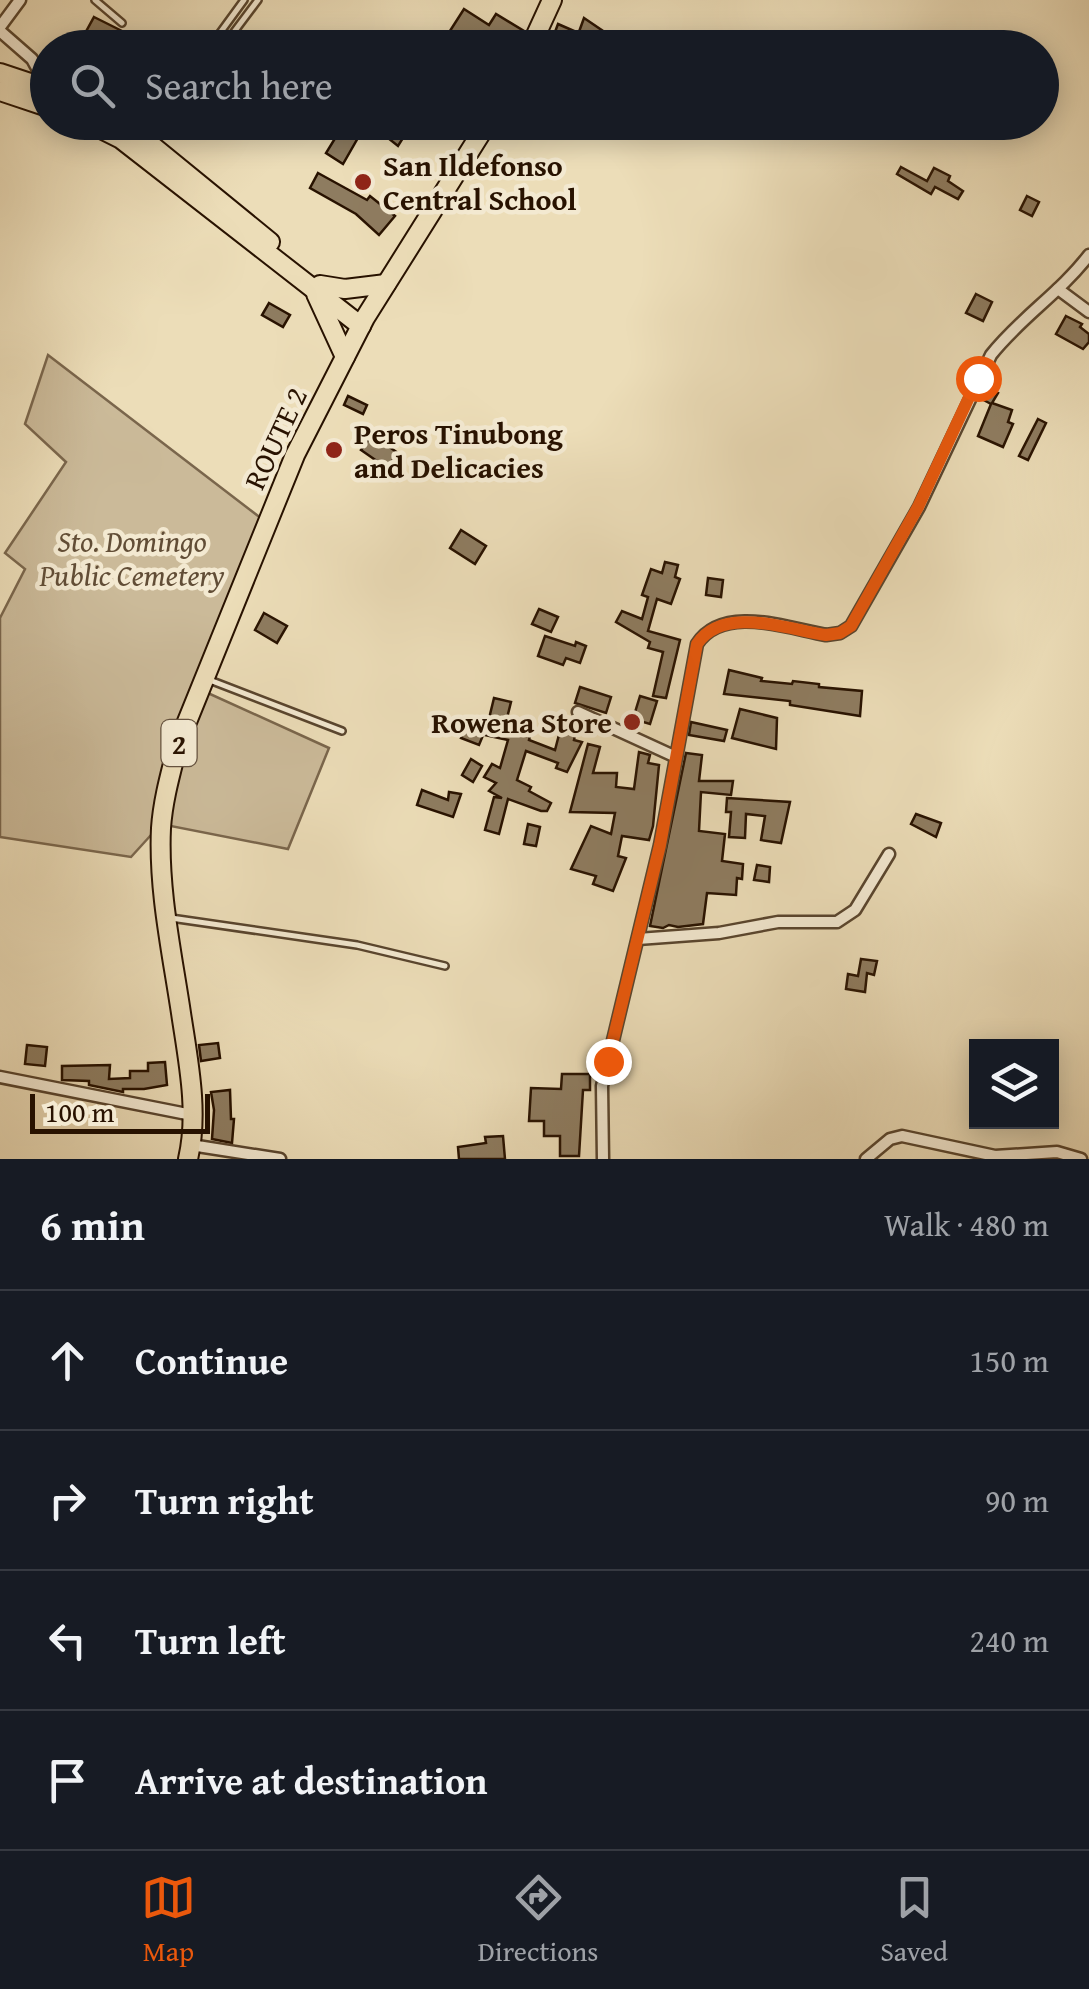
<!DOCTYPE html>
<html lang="en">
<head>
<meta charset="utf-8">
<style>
	body { margin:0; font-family:"Gentium Book Plus",serif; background:#242831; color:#f1f3f6 }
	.controls { position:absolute; right:30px; bottom:30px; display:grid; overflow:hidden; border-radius:0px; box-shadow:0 5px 25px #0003 }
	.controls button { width:90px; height:90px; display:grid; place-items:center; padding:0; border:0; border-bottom:2px solid #363941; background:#171b24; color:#f1f3f6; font:50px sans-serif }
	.scale { position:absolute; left:30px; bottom:25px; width:180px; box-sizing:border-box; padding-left:10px; border:5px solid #281200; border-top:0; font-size:28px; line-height:35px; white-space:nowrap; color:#281200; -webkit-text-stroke:8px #f3e9d1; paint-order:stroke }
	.stop { position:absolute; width:30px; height:30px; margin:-22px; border:8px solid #ea580c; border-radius:50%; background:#fff }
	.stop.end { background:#ea580c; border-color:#fff; box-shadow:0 2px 10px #0008 }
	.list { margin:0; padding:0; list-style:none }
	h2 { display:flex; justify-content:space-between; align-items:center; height:130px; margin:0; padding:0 40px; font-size:42px }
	h2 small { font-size:32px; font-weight:400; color:#9ea1a6 }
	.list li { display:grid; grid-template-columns:65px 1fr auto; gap:30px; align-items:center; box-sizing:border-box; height:140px; padding:0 40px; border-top:2px solid #363941 }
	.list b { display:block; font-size:38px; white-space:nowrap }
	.list em { font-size:32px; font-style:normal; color:#9ea1a6 }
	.icon { flex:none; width:55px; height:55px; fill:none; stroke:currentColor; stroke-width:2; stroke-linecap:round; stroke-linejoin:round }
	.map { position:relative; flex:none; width:1089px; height:1159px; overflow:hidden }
	.search { position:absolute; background:#171b24; box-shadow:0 5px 25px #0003; left:30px; right:30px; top:30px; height:110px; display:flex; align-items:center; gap:25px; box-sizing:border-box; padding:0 35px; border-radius:55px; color:#9ea1a6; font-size:38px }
	.sheet { height:690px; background:#171b24 }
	nav { display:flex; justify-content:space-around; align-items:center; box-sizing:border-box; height:140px; border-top:2px solid #363941; background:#171b24; font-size:28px; color:#9ea1a6 }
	nav a { display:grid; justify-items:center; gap:5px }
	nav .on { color:#ea580c }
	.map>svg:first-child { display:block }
	.green { fill:#cbba99; stroke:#7a664c; stroke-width:2.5 }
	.building { fill:#8e7c60; stroke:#281200; stroke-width:2.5 }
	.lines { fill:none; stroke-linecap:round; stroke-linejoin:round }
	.service-casing { stroke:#59452e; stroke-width:10 }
	.minor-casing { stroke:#59452e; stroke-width:15 }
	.primary-casing { stroke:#281200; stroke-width:22 }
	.trunk-casing { stroke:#281200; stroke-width:22 }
	.service { stroke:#f3e9d1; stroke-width:5 }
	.minor { stroke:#f3e9d1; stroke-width:10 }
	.primary { stroke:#ecddb8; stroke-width:18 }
	.trunk { stroke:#ecddb8; stroke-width:18 }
	.route { stroke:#ea580c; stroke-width:12 }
	.poi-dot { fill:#8f2418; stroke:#f3e9d1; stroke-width:4 }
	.labels { text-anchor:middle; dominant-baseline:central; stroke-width:9; stroke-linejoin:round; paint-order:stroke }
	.shield { fill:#f3e9d1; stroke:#65523f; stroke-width:2.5 }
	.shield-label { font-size:28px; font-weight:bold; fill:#281200 }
	.poi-label { font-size:30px; font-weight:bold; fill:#281200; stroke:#f3e9d1; text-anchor:start }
	.street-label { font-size:30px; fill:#281200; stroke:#f3e9d1 }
	.park-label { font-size:30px; font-style:italic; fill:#614d36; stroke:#f3e9d1 }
</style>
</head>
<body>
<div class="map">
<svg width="1089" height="1159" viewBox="0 0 1089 1159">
	<rect width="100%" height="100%" fill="#ecddb8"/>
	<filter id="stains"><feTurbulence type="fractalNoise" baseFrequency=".002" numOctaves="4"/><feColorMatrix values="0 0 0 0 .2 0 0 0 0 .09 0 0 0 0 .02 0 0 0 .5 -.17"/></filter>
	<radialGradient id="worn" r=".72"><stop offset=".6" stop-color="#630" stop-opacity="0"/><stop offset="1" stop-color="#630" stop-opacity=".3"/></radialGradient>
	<polygon class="green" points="48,355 262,519 199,689 329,748 288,849 161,824 131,857 0,837 0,618 25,569 5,553 66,462 25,424"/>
	<g class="building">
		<polygon points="464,9 489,25 496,14 524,31 514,48 439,48"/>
		<polygon points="94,17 126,33 148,48 77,48"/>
		<polygon points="584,18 606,33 599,48 576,40"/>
		<polygon points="558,24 574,31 567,46 552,40"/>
		<polygon points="351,122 367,122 343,164 326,153 342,127 347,130"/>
		<polygon points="392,122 413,122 398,146 383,134"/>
		<polygon points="901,167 927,181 934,168 950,176 948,181 963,191 958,199 935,187 931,194 897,174"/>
		<polygon points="318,173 367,200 370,196 395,216 379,235 356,214 310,188"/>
		<polygon points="1027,196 1039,202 1032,216 1020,210"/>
		<polygon points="976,294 992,302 983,321 966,313"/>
		<polygon points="269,303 290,315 283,327 262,315"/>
		<polygon points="1066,316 1082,324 1080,327 1089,334 1089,342 1083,349 1056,334"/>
		<polygon points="986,387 998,393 992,403 1012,410 1008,422 1013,424 1003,447 978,436 991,404 980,398"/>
		<polygon points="348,396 367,405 363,414 344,405"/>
		<polygon points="1038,419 1046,423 1028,460 1019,456"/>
		<polygon points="372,435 398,453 387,468 361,450"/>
		<polygon points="461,530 486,546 475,564 450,548"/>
		<polygon points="665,562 678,565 675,577 680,579 671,604 657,599 648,631 680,640 666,698 653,696 663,652 648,648 650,642 616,622 622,611 642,619 648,597 642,595 651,569 662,573"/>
		<polygon points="708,578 723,580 721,597 706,595"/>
		<polygon points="539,609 558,617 551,632 532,624"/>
		<polygon points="264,613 287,626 277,643 255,630"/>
		<polygon points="545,636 575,646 576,642 586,646 580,663 566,658 563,665 538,656"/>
		<polygon points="729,670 762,678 761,681 792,684 793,681 819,684 819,687 862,691 860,716 790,705 790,701 724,694"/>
		<polygon points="580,687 611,697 606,713 575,703"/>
		<polygon points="640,696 657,701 650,724 633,719"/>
		<polygon points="494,698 511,702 505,726 530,736 529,740 555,750 561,727 576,731 574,740 582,742 567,772 556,768 558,763 526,751 517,780 531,787 529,791 551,803 547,811 541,811 508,799 499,834 485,830 494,797 502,798 489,791 496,783 484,777 492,764 500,768 508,740 485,735"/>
		<polygon points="740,709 777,718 776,749 732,738"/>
		<polygon points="691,722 727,730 724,741 689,735"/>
		<polygon points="466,726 484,733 479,745 461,738"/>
		<polygon points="588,744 600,747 593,773 617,773 616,787 634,789 639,752 650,755 648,763 659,765 653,826 649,840 622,836 618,856 626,858 613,891 593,884 596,876 571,869 591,826 611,834 615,813 570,812"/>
		<polygon points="686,753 702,755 699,781 733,781 731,795 701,792 699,831 725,834 722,861 743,864 742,879 737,878 736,895 707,893 703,924 678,927 669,925 663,928 650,926"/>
		<polygon points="471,759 482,766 473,782 462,775"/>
		<polygon points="422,790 448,800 449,792 461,794 453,817 417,805"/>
		<polygon points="727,798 790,802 781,843 761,840 765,816 746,814 745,838 729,837 731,812 726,812"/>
		<polygon points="916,814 941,823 936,837 911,824"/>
		<polygon points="528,824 540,827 536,846 524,844"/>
		<polygon points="757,865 770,867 769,882 754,880"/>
		<polygon points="861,959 877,961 874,975 867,973 865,992 846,989 848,974 858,976"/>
		<polygon points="218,1043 220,1058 201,1061 199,1045"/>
		<polygon points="27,1045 47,1047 45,1066 25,1064"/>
		<polygon points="165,1062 167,1085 144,1089 123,1089 123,1092 89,1085 89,1081 62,1080 62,1066 110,1065 109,1079 130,1078 130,1071 148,1071 148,1063"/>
		<polygon points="562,1074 590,1074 590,1090 583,1090 579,1156 560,1156 560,1136 544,1136 544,1121 529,1121 531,1088 561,1089"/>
		<polygon points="230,1090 231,1119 234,1119 232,1143 212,1139 214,1110 211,1092"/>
		<polygon points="503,1136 505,1159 459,1159 458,1147 486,1143 485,1137"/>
	</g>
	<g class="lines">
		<defs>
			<g id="service">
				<polyline points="95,0 122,23"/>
				<polyline points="209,48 244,0"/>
				<polyline points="222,48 258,0"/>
				<polyline points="144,136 154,122"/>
				<polyline points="154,140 167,122"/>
				<polyline points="207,679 342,731"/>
				<polyline points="171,918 357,945 445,966"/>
			</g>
			<g id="minor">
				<polyline points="0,27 20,0"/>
				<polyline points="0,31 32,59 48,88"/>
				<polyline points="1058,289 1089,312"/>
				<polyline points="578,712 676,757"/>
				<polyline points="638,939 719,933 778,922 837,922 855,910 889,854"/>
				<polyline points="0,1077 192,1115"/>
				<polyline points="191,1145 280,1159"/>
				<path d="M603,1159L602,1086L660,845L697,644C723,604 787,628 826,635L840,633L851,626L919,507L991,355C1020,318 1060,293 1089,255"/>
				<polyline points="866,1159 890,1139 902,1136 995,1156 1057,1152 1081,1159"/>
			</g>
			<g id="primary">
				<polyline points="0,73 48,89"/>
				<polyline points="0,91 48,107"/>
				<polyline points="87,122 121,139 361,326"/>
				<polyline points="123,122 270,242"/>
			</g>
			<g id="trunk">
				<polyline points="530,48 552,0"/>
				<polyline points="320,285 345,289 386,284"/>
				<polyline points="316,294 345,357"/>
				<path d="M188,1159C199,1112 188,1060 181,1013C172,953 158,889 161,828C163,799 171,772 178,744L295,455L365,318L488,122"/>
			</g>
		</defs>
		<use href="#service" class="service-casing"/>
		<use href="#minor" class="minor-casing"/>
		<use href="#primary" class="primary-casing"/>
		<use href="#trunk" class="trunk-casing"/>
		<use href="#service" class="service"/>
		<use href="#minor" class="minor"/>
		<use href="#primary" class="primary"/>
		<use href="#trunk" class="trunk"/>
	</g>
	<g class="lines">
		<path class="route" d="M608,1061L660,845L697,644C723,605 787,629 826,635L840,633L851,626L918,507L978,378"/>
	</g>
	<g class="poi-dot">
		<circle cx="363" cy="182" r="10"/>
		<circle cx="334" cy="450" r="10"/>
		<circle cx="632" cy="722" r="10"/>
	</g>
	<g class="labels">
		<rect class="shield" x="161.5" y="720" width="35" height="46" rx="8"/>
		<g class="shield-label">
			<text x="179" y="743">2</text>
		</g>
		<g class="poi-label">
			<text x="383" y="165">San Ildefonso<tspan x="383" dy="34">Central School</tspan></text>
			<text x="354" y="433">Peros Tinubong<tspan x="354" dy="34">and Delicacies</tspan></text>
			<text x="612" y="722" text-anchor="end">Rowena Store</text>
		</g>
		<g class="street-label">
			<text transform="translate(275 438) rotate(-65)">ROUTE 2</text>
		</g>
		<g class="park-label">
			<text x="132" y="541">Sto. Domingo<tspan x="132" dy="34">Public Cemetery</tspan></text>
		</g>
	</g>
	<rect width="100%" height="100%" filter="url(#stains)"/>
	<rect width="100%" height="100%" fill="url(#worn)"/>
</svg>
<div class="controls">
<button><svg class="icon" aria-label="layers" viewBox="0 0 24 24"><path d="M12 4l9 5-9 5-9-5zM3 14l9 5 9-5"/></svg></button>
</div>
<div class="scale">100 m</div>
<div class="stop" style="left:978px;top:378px"></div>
<div class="stop end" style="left:608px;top:1061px"></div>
<div class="search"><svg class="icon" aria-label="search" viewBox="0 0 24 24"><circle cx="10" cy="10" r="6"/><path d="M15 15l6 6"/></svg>Search here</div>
</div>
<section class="sheet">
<h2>6 min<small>Walk · 480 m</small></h2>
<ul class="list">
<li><svg class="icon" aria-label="ahead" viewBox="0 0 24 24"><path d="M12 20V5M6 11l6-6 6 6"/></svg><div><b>Continue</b></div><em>150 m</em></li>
<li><svg class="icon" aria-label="right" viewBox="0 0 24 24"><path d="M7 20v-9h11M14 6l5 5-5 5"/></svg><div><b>Turn right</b></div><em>90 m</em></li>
<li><svg class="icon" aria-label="left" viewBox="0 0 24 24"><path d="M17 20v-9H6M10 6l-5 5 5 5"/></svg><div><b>Turn left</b></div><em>240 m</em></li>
<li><svg class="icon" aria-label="arrive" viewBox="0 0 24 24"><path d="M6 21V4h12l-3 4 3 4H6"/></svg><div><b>Arrive at destination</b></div></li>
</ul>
</section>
<nav>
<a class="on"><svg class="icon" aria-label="map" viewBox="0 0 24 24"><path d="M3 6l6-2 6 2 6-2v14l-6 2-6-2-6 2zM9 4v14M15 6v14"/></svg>Map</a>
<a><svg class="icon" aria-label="directions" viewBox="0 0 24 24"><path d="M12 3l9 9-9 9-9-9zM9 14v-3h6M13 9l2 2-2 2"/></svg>Directions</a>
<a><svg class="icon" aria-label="saved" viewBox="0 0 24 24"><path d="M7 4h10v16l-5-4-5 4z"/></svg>Saved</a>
</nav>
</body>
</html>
